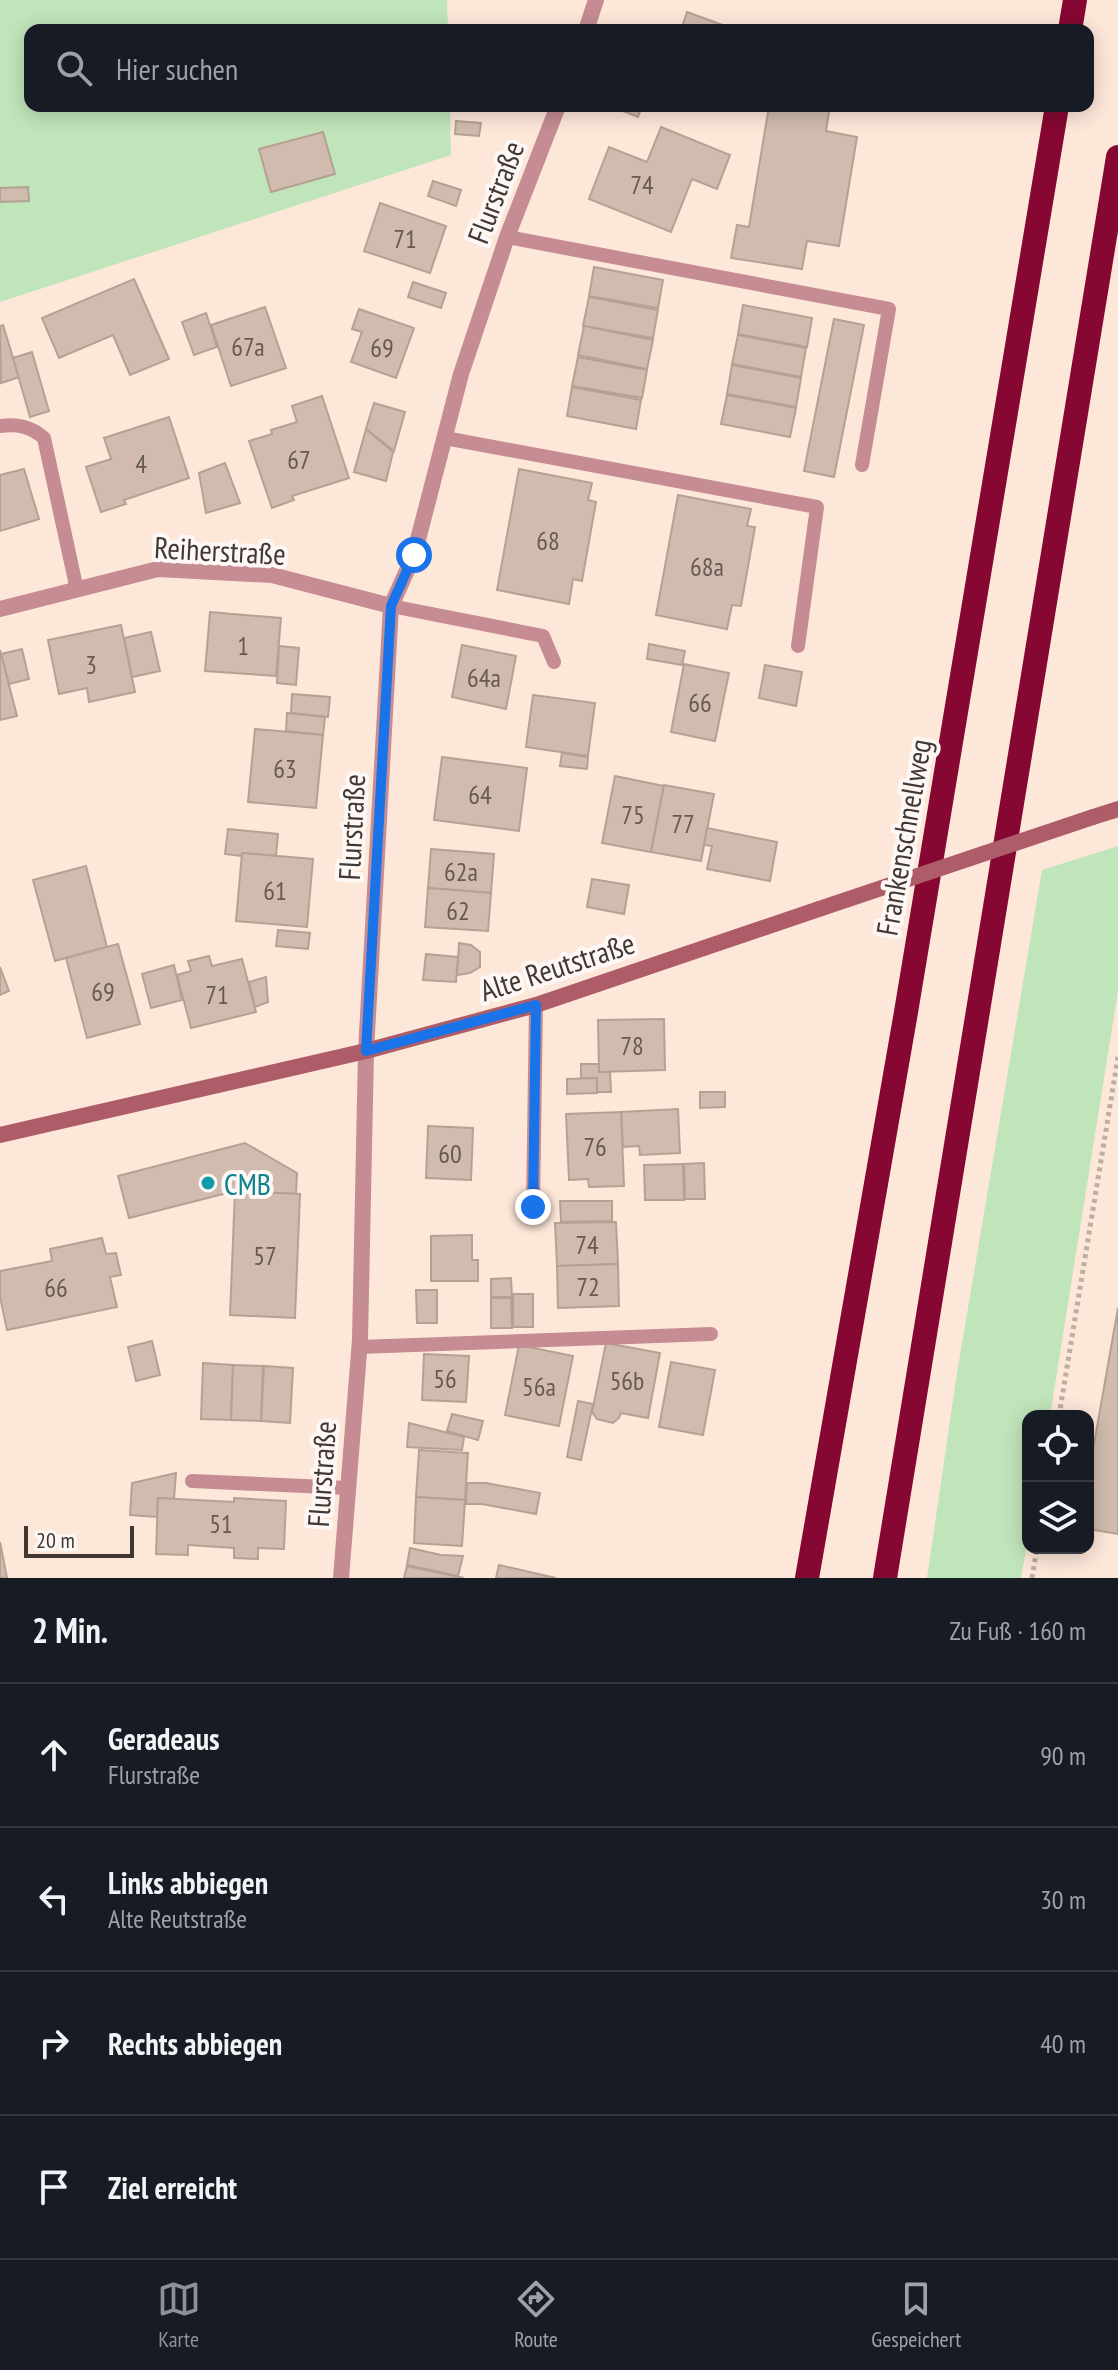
<!DOCTYPE html>
<html lang="de">
<head>
<meta charset="utf-8">
<style>
	body { margin:0; font-family:"PT Sans Narrow",sans-serif; background:#242831; color:#f1f3f6 }
	.controls { position:absolute; right:24px; bottom:24px; display:grid; overflow:hidden; border-radius:16px; box-shadow:0 4px 20px #0003 }
	.controls button { width:72px; height:72px; display:grid; place-items:center; padding:0; border:0; border-bottom:2px solid #363941; background:#171b24; color:#f1f3f6; font:40px sans-serif }
	.scale { position:absolute; left:24px; bottom:20px; width:110px; box-sizing:border-box; padding-left:8px; border:4px solid #413833; border-top:0; font-size:22px; line-height:28px; white-space:nowrap; color:#413833; -webkit-text-stroke:6px #fdf8f5; paint-order:stroke }
	.stop { position:absolute; width:24px; height:24px; margin:-18px; border:6px solid #1a73e8; border-radius:50%; background:#fff }
	.stop.end { background:#1a73e8; border-color:#fff; box-shadow:0 2px 8px #0008 }
	.list { margin:0; padding:0; list-style:none }
	h2 { display:flex; justify-content:space-between; align-items:center; height:104px; margin:0; padding:0 32px; font-size:34px }
	h2 small { font-size:26px; font-weight:400; color:#9ea1a6 }
	.list li { display:grid; grid-template-columns:52px 1fr auto; gap:24px; align-items:center; box-sizing:border-box; height:144px; padding:0 32px; border-top:2px solid #363941 }
	.list b { display:block; font-size:30px; white-space:nowrap }
	.list p { margin:0; font-size:26px; white-space:nowrap; color:#9ea1a6 }
	.list em { font-size:26px; font-style:normal; color:#9ea1a6 }
	.icon { flex:none; width:44px; height:44px; fill:none; stroke:currentColor; stroke-width:2; stroke-linecap:round; stroke-linejoin:round }
	.map { position:relative; flex:none; width:1118px; height:1578px; overflow:hidden }
	.search { position:absolute; background:#171b24; box-shadow:0 4px 20px #0003; left:24px; right:24px; top:24px; height:88px; display:flex; align-items:center; gap:20px; box-sizing:border-box; padding:0 28px; border-radius:16px; color:#9ea1a6; font-size:30px }
	.sheet { height:680px; background:#171b24 }
	nav { display:flex; justify-content:space-around; align-items:center; box-sizing:border-box; height:112px; border-top:2px solid #363941; background:#171b24; font-size:22px; color:#9ea1a6 }
	nav a { display:grid; justify-items:center; gap:4px }
	nav .on { color:#8c9099 }
	.map>svg:first-child { display:block }
	.green { fill:#c1e5ba }
	.building { fill:#d1bbae; stroke:#b5a193; stroke-width:2 }
	.lines { fill:none; stroke-linecap:round; stroke-linejoin:round }
	.path { stroke:#bfada2; stroke-width:5; stroke-dasharray:4 4; stroke-linecap:butt }
	.service { stroke:#c58c93; stroke-width:14 }
	.minor { stroke:#c58c93; stroke-width:16 }
	.secondary { stroke:#ad5c68; stroke-width:16 }
	.motorway { stroke:#860731; stroke-width:24 }
	.secondary-bridge { stroke:#ad5c68; stroke-width:16 }
	.route { stroke:#1a73e8; stroke-width:10 }
	.culture-dot { fill:#0f9aa8; stroke:#fdf8f5; stroke-width:3 }
	.labels { text-anchor:middle; dominant-baseline:central; stroke-width:8; stroke-linejoin:round; paint-order:stroke }
	.number-label { font-size:26px; fill:#655952 }
	.street-label { font-size:30px; fill:#413833; stroke:#fdf8f5 }
	.culture-label { font-size:30px; fill:#0d838f; stroke:#fdf8f5; text-anchor:start }
</style>
</head>
<body>
<div class="map">
<svg width="1118" height="1578" viewBox="0 0 1118 1578">
	<rect width="100%" height="100%" fill="#fde7d9"/>
	<g class="green">
		<polygon points="0,0 447,0 448,30 30,30 30,106 450,106 451,155 0,302"/>
		<polygon points="1118,846 1118,991 1050,1416 1028,1416 1028,1539 1021,1578 927,1578 957,1373 1042,870"/>
	</g>
	<g class="building">
		<polygon points="687,12 731,28 731,30 681,30"/>
		<polygon points="610,106 642,106 638,117"/>
		<polygon points="769,106 830,106 826,131 857,137 839,246 807,241 802,269 731,258 737,225 749,227"/>
		<polygon points="456,121 481,123 479,136 455,134"/>
		<polygon points="661,127 730,155 717,189 692,179 671,232 589,199 609,147 647,162"/>
		<polygon points="323,132 335,174 271,192 259,149"/>
		<polygon points="433,181 461,190 456,206 428,196"/>
		<polygon points="28,187 29,201 0,202 0,188"/>
		<polygon points="380,203 446,226 430,273 364,251"/>
		<polygon points="594,267 663,280 658,308 589,296"/>
		<polygon points="134,279 169,359 130,375 113,335 59,358 42,318"/>
		<polygon points="413,282 446,293 441,308 408,297"/>
		<polygon points="589,297 658,310 653,338 583,326"/>
		<polygon points="743,305 812,318 807,347 738,334"/>
		<polygon points="265,307 286,368 231,386 211,325"/>
		<polygon points="359,309 414,328 396,378 351,362 362,332 352,329"/>
		<polygon points="206,313 217,347 194,355 182,322"/>
		<polygon points="834,319 864,325 834,477 804,471"/>
		<polygon points="3,325 19,377 1,383 0,326"/>
		<polygon points="584,326 653,340 647,369 578,355"/>
		<polygon points="738,335 806,348 801,377 732,364"/>
		<polygon points="32,352 49,411 30,417 13,358"/>
		<polygon points="578,357 647,370 642,398 572,386"/>
		<polygon points="732,365 801,378 796,407 727,394"/>
		<polygon points="572,387 641,400 636,429 567,416"/>
		<polygon points="727,395 796,408 790,437 721,424"/>
		<polygon points="322,396 349,478 292,496 294,500 272,508 249,441 272,434 271,430 297,422 292,406"/>
		<polygon points="374,403 405,412 394,451 366,429"/>
		<polygon points="169,417 189,478 124,500 126,504 101,512 86,467 111,459 104,438"/>
		<polygon points="366,429 393,452 386,481 354,472"/>
		<polygon points="225,463 240,503 206,513 199,473"/>
		<polygon points="24,469 39,519 0,531 0,475"/>
		<polygon points="519,469 592,483 588,500 596,502 582,581 573,579 569,604 497,590"/>
		<polygon points="678,495 751,509 747,526 755,527 741,606 732,605 727,629 656,615"/>
		<polygon points="210,612 281,618 276,676 205,671"/>
		<polygon points="121,625 135,692 89,702 87,688 59,694 48,640"/>
		<polygon points="151,632 160,671 132,677 124,638"/>
		<polygon points="649,644 685,651 682,665 647,659"/>
		<polygon points="462,645 516,656 506,709 452,697"/>
		<polygon points="279,646 299,648 296,685 277,683"/>
		<polygon points="22,649 29,679 9,684 1,654"/>
		<polygon points="0,650 17,716 0,720"/>
		<polygon points="684,664 729,673 715,741 671,732"/>
		<polygon points="765,665 802,672 796,706 759,698"/>
		<polygon points="292,694 330,697 328,717 291,713"/>
		<polygon points="533,695 595,703 588,756 526,747"/>
		<polygon points="287,713 325,717 323,735 286,731"/>
		<polygon points="255,729 323,735 316,808 248,802"/>
		<polygon points="562,753 588,757 587,769 560,766"/>
		<polygon points="442,757 527,768 519,831 434,820"/>
		<polygon points="615,776 664,786 651,852 602,843"/>
		<polygon points="664,785 714,794 701,861 651,852"/>
		<polygon points="707,828 777,842 770,881 707,869 712,846 704,845"/>
		<polygon points="228,829 278,834 276,856 242,853 241,856 225,854"/>
		<polygon points="431,849 494,854 491,893 428,888"/>
		<polygon points="242,853 313,859 307,927 236,921"/>
		<polygon points="86,866 107,947 55,961 33,880"/>
		<polygon points="592,879 629,885 624,914 587,907"/>
		<polygon points="428,888 491,893 488,931 425,927"/>
		<polygon points="278,930 310,933 308,949 276,946"/>
		<polygon points="459,943 471,945 480,952 480,967 470,973 457,975"/>
		<polygon points="118,944 140,1024 87,1038 66,958"/>
		<polygon points="426,954 458,957 456,982 423,980"/>
		<polygon points="209,956 212,966 242,959 256,1012 191,1028 177,975 191,971 188,961"/>
		<polygon points="174,965 182,1000 151,1008 142,974"/>
		<polygon points="0,967 9,991 0,995"/>
		<polygon points="266,977 268,1002 255,1007 249,982"/>
		<polygon points="664,1019 665,1070 599,1072 598,1020"/>
		<polygon points="581,1064 599,1064 599,1072 610,1072 611,1092 597,1092 597,1078 581,1078"/>
		<polygon points="597,1078 597,1093 567,1094 567,1079"/>
		<polygon points="700,1092 725,1092 725,1107 700,1108"/>
		<polygon points="678,1109 680,1153 640,1155 639,1146 623,1147 621,1112"/>
		<polygon points="621,1112 624,1186 589,1187 588,1179 569,1180 566,1114"/>
		<polygon points="428,1126 473,1128 471,1180 426,1178"/>
		<polygon points="245,1143 297,1173 296,1194 235,1191 129,1218 118,1176"/>
		<polygon points="704,1163 705,1199 685,1199 684,1164"/>
		<polygon points="683,1164 684,1200 645,1200 644,1165"/>
		<polygon points="235,1191 300,1194 295,1318 230,1315"/>
		<polygon points="560,1201 612,1201 612,1221 561,1222"/>
		<polygon points="616,1222 618,1264 557,1266 555,1223"/>
		<polygon points="472,1235 472,1260 478,1260 478,1281 431,1281 431,1236"/>
		<polygon points="102,1238 106,1254 116,1253 121,1275 110,1277 117,1307 7,1330 0,1297 0,1271 52,1261 50,1249"/>
		<polygon points="618,1264 619,1306 558,1308 557,1266"/>
		<polygon points="511,1278 512,1297 491,1297 491,1279"/>
		<polygon points="416,1290 437,1290 437,1323 417,1323"/>
		<rect x="513" y="1294" width="20" height="33"/>
		<polygon points="491,1298 511,1298 512,1328 491,1328"/>
		<polygon points="1118,1308 1118,1534 1088,1529 1088,1478"/>
		<polygon points="152,1341 160,1375 136,1381 128,1347"/>
		<polygon points="606,1343 660,1353 648,1418 621,1413 619,1418 613,1423 597,1419 592,1412"/>
		<polygon points="519,1345 573,1356 559,1426 505,1415"/>
		<polygon points="424,1354 469,1356 466,1402 422,1400"/>
		<polygon points="671,1362 715,1370 703,1435 659,1427"/>
		<polygon points="203,1363 233,1365 231,1420 201,1419"/>
		<polygon points="233,1365 263,1366 261,1421 231,1420"/>
		<polygon points="264,1366 293,1368 290,1423 261,1421"/>
		<polygon points="578,1401 593,1404 581,1460 567,1457"/>
		<polygon points="452,1414 483,1421 478,1440 447,1431"/>
		<polygon points="409,1423 464,1437 462,1450 407,1447"/>
		<polygon points="419,1450 468,1453 465,1500 416,1497"/>
		<polygon points="176,1473 174,1499 158,1498 157,1517 130,1515 132,1483"/>
		<polygon points="467,1483 486,1483 540,1493 536,1514 482,1504 466,1504"/>
		<polygon points="416,1497 465,1500 462,1546 414,1543"/>
		<polygon points="158,1498 234,1502 234,1498 286,1501 284,1549 258,1548 258,1559 234,1558 234,1548 188,1545 188,1555 156,1554"/>
		<polygon points="0,1542 7,1578 0,1578"/>
		<polygon points="410,1548 441,1555 463,1556 458,1576 407,1565"/>
		<polygon points="499,1565 556,1578 496,1578"/>
		<polygon points="407,1566 464,1578 404,1578"/>
	</g>
	<g class="lines">
		<g class="path">
			<polyline points="1059,1416 1118,1057"/>
			<polyline points="1032,1578 1037,1548"/>
		</g>
		<g class="service">
			<polyline points="507,237 889,309 862,465"/>
			<path d="M0,426C18,424 30,426 44,438L77,590"/>
			<polyline points="445,438 817,507 798,646"/>
			<polyline points="391,606 543,636 554,662"/>
			<polyline points="533,1207 536,1005"/>
			<polyline points="359,1347 711,1334"/>
			<polyline points="192,1481 348,1488"/>
		</g>
		<g class="minor">
			<polyline points="586,30 596,0"/>
			<polyline points="0,609 158,569 272,575 391,606"/>
			<polyline points="341,1578 360,1340 366,1051 391,606 414,555 461,374 507,237 558,106"/>
		</g>
		<g class="secondary">
			<polyline points="1093,817 1118,809"/>
			<polyline points="0,1135 366,1051 536,1005 819,909"/>
		</g>
		<g class="motorway">
			<polyline points="1070,30 1075,0"/>
			<polyline points="807,1578 905,1018 1057,106"/>
			<polyline points="885,1578 1118,157"/>
		</g>
		<polyline class="secondary-bridge" points="819,909 1093,817"/>
	</g>
	<g class="lines">
		<polyline class="route" points="414,555 391,606 366,1051 536,1005 533,1207"/>
	</g>
	<circle class="culture-dot" cx="208" cy="1183" r="8"/>
	<g class="labels">
		<g class="number-label">
			<text x="642" y="184">74</text>
			<text x="405" y="238">71</text>
			<text x="248" y="346">67a</text>
			<text x="382" y="347">69</text>
			<text x="299" y="459">67</text>
			<text x="141" y="463">4</text>
			<text x="548" y="540">68</text>
			<text x="707" y="566">68a</text>
			<text x="243" y="645">1</text>
			<text x="91" y="664">3</text>
			<text x="484" y="677">64a</text>
			<text x="700" y="702">66</text>
			<text x="285" y="768">63</text>
			<text x="480" y="794">64</text>
			<text x="633" y="814">75</text>
			<text x="683" y="823">77</text>
			<text x="461" y="871">62a</text>
			<text x="275" y="890">61</text>
			<text x="458" y="910">62</text>
			<text x="103" y="991">69</text>
			<text x="217" y="994">71</text>
			<text x="632" y="1045">78</text>
			<text x="595" y="1146">76</text>
			<text x="450" y="1153">60</text>
			<text x="587" y="1244">74</text>
			<text x="265" y="1255">57</text>
			<text x="588" y="1286">72</text>
			<text x="56" y="1287">66</text>
			<text x="445" y="1378">56</text>
			<text x="627" y="1380">56b</text>
			<text x="539" y="1386">56a</text>
			<text x="221" y="1523">51</text>
		</g>
		<g class="street-label">
			<text transform="translate(495 192) rotate(-69)">Flurstraße</text>
			<text transform="translate(220 550) rotate(3)">Reiherstraße</text>
			<text transform="translate(351 827) rotate(-87)">Flurstraße</text>
			<text transform="translate(903 837) rotate(-80)">Frankenschnellweg</text>
			<text transform="translate(557 966) rotate(-18)">Alte Reutstraße</text>
			<text transform="translate(321 1474) rotate(-86)">Flurstraße</text>
		</g>
		<g class="culture-label">
			<text x="224" y="1183">CMB</text>
		</g>
	</g>
</svg>
<div class="controls">
<button><svg class="icon" aria-label="locate" viewBox="0 0 24 24"><circle cx="12" cy="12" r="6"/><path d="M12 2v4M12 18v4M2 12h4M18 12h4"/></svg></button>
<button><svg class="icon" aria-label="layers" viewBox="0 0 24 24"><path d="M12 4l9 5-9 5-9-5zM3 14l9 5 9-5"/></svg></button>
</div>
<div class="scale">20 m</div>
<div class="stop" style="left:414px;top:555px"></div>
<div class="stop end" style="left:533px;top:1207px"></div>
<div class="search"><svg class="icon" aria-label="search" viewBox="0 0 24 24"><circle cx="10" cy="10" r="6"/><path d="M15 15l6 6"/></svg>Hier suchen</div>
</div>
<section class="sheet">
<h2>2 Min.<small>Zu Fuß · 160 m</small></h2>
<ul class="list">
<li><svg class="icon" aria-label="ahead" viewBox="0 0 24 24"><path d="M12 20V5M6 11l6-6 6 6"/></svg><div><b>Geradeaus</b><p>Flurstraße</p></div><em>90 m</em></li>
<li><svg class="icon" aria-label="left" viewBox="0 0 24 24"><path d="M17 20v-9H6M10 6l-5 5 5 5"/></svg><div><b>Links abbiegen</b><p>Alte Reutstraße</p></div><em>30 m</em></li>
<li><svg class="icon" aria-label="right" viewBox="0 0 24 24"><path d="M7 20v-9h11M14 6l5 5-5 5"/></svg><div><b>Rechts abbiegen</b></div><em>40 m</em></li>
<li><svg class="icon" aria-label="arrive" viewBox="0 0 24 24"><path d="M6 21V4h12l-3 4 3 4H6"/></svg><div><b>Ziel erreicht</b></div></li>
</ul>
</section>
<nav>
<a class="on"><svg class="icon" aria-label="map" viewBox="0 0 24 24"><path d="M3 6l6-2 6 2 6-2v14l-6 2-6-2-6 2zM9 4v14M15 6v14"/></svg>Karte</a>
<a><svg class="icon" aria-label="directions" viewBox="0 0 24 24"><path d="M12 3l9 9-9 9-9-9zM9 14v-3h6M13 9l2 2-2 2"/></svg>Route</a>
<a><svg class="icon" aria-label="saved" viewBox="0 0 24 24"><path d="M7 4h10v16l-5-4-5 4z"/></svg>Gespeichert</a>
</nav>
</body>
</html>
